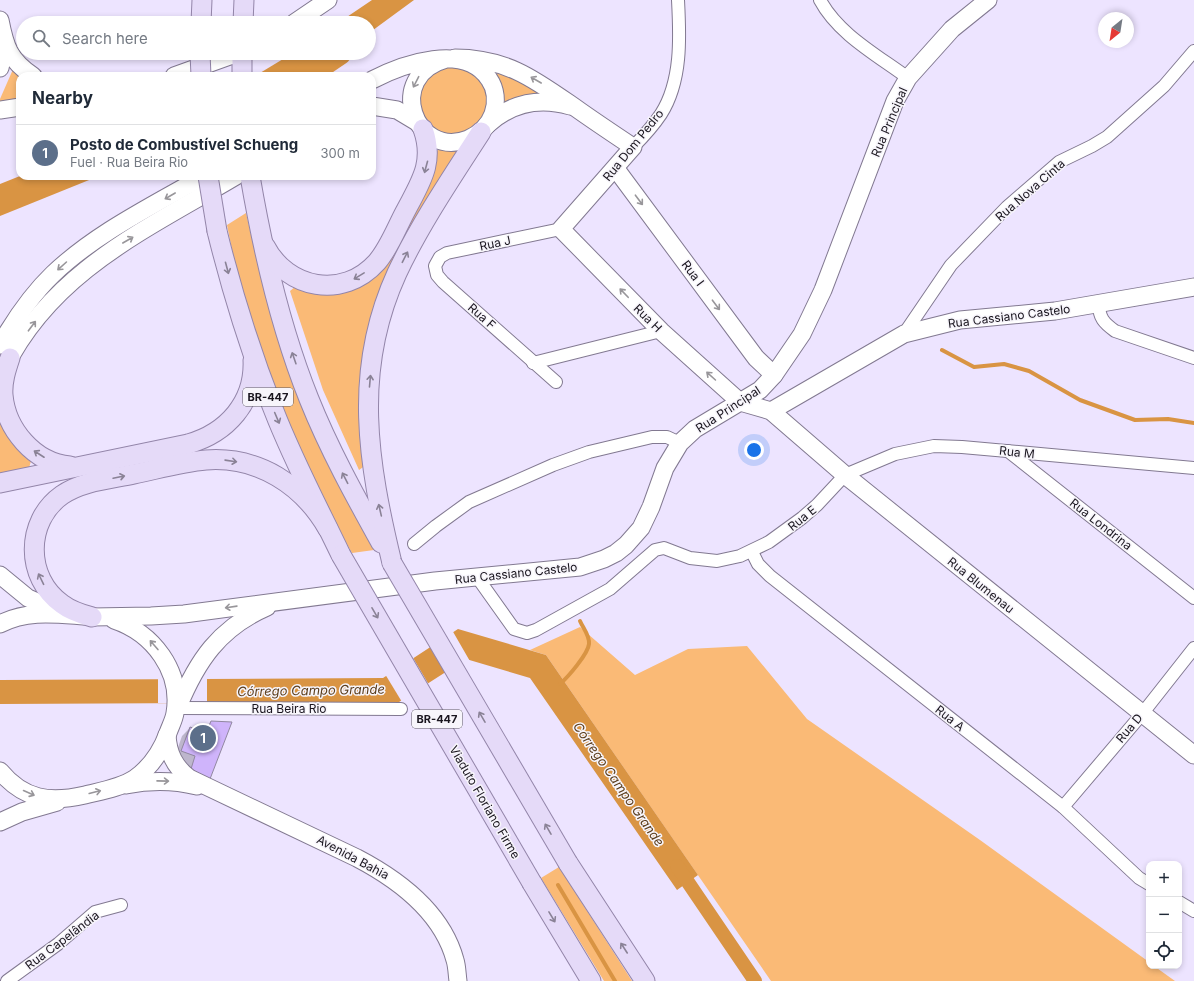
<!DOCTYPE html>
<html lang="en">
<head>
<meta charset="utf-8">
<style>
	body { margin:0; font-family:Inter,sans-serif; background:#f2f2f3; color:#1f2937 }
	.controls { position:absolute; right:12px; bottom:12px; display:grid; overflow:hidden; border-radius:8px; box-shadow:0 2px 6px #0003 }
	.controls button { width:36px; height:36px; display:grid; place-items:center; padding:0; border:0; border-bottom:1px solid #e0e1e3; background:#fff; color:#1f2937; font:20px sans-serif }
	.compass { position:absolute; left:1098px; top:12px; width:36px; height:36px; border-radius:50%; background:#fff; box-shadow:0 2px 6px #0003; rotate:210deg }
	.you { position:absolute; left:754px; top:450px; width:14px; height:14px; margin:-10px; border:3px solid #fff; border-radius:50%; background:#1a73e8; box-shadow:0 0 0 6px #1a73e833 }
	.badge { display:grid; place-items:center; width:26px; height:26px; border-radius:50%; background:#a46c28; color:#fff; font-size:13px; font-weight:700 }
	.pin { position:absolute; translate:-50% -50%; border:2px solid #fff; box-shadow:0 1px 4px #0006 }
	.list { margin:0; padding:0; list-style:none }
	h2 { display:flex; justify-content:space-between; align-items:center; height:52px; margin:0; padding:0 16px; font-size:17px }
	h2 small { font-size:13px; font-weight:400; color:#747a83 }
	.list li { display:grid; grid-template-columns:26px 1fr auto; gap:12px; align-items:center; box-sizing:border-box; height:56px; padding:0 16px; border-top:1px solid #e0e1e3 }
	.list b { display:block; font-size:15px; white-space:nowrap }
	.list p { margin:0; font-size:13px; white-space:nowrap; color:#747a83 }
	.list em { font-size:13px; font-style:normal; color:#747a83 }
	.icon { flex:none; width:22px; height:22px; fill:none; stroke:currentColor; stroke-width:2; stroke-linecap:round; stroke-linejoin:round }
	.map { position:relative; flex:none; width:1194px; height:981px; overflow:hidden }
	.search { position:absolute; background:#fff; box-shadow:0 2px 6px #0003; left:16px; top:16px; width:360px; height:44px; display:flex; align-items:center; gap:10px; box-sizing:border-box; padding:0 14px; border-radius:22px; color:#747a83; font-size:15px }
	.panel { position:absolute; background:#fff; box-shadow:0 2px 6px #0003; left:16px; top:72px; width:360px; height:108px; border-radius:12px }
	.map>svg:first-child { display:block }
	.green { fill:#faba76 }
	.water { fill:#d99443 }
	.pier { fill:#ede4ff }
	.shadow { fill:#0003 }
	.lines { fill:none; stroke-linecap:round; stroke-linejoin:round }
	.stream { stroke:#d99443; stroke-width:4 }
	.canal { stroke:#d99443; stroke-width:14 }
	.river { stroke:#d99443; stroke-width:25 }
	.building { fill:#cfb4fb; stroke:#9188a0 }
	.street-casing { stroke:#827991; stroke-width:14 }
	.secondary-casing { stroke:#827991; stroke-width:19 }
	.primary-casing { stroke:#9385a9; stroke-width:21 }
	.street { stroke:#fff; stroke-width:12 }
	.secondary { stroke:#fff; stroke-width:17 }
	.primary { stroke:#e5daf8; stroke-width:19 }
	.primary-bridge-casing { stroke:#9385a9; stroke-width:21; stroke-linecap:butt }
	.primary-bridge { stroke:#e5daf8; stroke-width:19 }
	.oneway { stroke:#98969a }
	.oneway2 { stroke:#8a8296 }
	.labels { text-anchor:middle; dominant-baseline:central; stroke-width:3; stroke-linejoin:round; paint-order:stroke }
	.shield { fill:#f7f5fb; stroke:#5c5961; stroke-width:1 }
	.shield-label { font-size:11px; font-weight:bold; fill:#1a161f }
	.street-label { font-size:12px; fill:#1a161f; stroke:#f7f5fb }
	.water-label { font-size:13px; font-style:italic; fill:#5b3d1c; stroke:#f7f5fb }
</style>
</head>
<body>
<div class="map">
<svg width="1194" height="981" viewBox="0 0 1194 981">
	<rect width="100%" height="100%" fill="#ede4ff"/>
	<g class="green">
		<polygon points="462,66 485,85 488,108 482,122 463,135 440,133 423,119 419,89 439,67"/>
		<polygon points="14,67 20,76 20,101 0,104 0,99"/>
		<polygon points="500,69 542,88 538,98 505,106 502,89 496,75"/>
		<polygon points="439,148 460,150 390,271 366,465 359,470 323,390 290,291 296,286 353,289"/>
		<path d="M246,213L262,282L355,514L374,550L352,553C292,452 249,340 227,225Z"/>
		<polygon points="0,422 9,439 31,461 29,468 0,475"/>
		<polygon points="580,627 635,675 688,649 747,646 807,719 980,840 1149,962 1149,966 1154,966 1175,981 771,981 546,655 530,650"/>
		<polygon points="559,867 632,981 604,981 541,878"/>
	</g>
	<g class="water">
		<polygon points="372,0 414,0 369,33 369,23 338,23"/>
		<polygon points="293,53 340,53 304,76 255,76"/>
		<polygon points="20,176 99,176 0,216 0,184"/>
		<polygon points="458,629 546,655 698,875 677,890 530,678 466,659 399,702 0,704 0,680 383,678"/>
	</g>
	<g class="pier">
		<polygon points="452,630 471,663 466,661 446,674 429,645"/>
		<polygon points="412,656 429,685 402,702 385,674"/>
		<rect x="158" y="679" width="49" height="24"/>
	</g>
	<polygon class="shadow" points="211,722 210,779 183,777 188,764 174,759 182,736 190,728 202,733"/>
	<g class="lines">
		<g class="stream">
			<polyline points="942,350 974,367 1004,364 1029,371 1080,400 1135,420 1168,419 1194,423"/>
			<path d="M560,684C568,677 588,654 589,644C590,636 583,628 580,621"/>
			<polyline points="558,885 615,981"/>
		</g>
		<polyline class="canal" points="677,866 755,981"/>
		<polyline class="river" points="305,76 339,53"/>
	</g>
	<polygon class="building" points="211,721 232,722 210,779 191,769 195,756 181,751 190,727 206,733"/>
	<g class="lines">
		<defs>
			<g id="street">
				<path d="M820,0C838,34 877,55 908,78"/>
				<path d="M633,147C643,137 653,126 661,114C682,81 680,37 678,0"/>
				<path d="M1099,304C1099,318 1104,323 1115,331L1194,358"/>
				<polyline points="904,334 951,265 1007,207 1059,162 1092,146 1107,137 1164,86 1194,51"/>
				<polyline points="533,363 661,331"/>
				<polyline points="556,382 443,282 437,275 435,266 440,257 447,253 561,229"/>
				<polyline points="1008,451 1194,598"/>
				<polyline points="414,544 436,526 469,502 553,465 589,452 652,437 667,437 680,443"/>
				<polyline points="752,552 758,564 770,576 1063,807 1139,878 1149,884"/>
				<polyline points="477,577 514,629 527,633 536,630 610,589 655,550 664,548 690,558 717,561 740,556 769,542 802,518 817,505 845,475 895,454 934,446 962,447 1194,468"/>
				<polyline points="177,708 401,709"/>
				<polyline points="1063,807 1142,714 1194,648"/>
				<polyline points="1179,902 1194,911"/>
				<polyline points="7,981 58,944 95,912 121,905"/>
			</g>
			<g id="secondary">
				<path d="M0,20C5,46 9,60 33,76"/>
				<polyline points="294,23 328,0"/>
				<path d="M455,58C509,58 538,82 580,111C597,123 615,135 633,147L561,229L661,331L740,402L771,411L845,475L1194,755"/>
				<polyline points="0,68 5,45"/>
				<polyline points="174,76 238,53"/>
				<path d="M372,80C403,64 465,42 489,79C496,89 497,102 493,114C489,125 480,134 468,139C415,160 384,76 446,59"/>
				<polyline points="372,106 397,110 417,122"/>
				<polyline points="0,110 20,107"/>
				<path d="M487,125C511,103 539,97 570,106"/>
				<polyline points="616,169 756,358 774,375"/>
				<path d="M0,345C15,319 31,295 53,274C96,233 152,206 204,176"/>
				<path d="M4,369C52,271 147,229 236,176"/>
				<polyline points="771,411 904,334 960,320 1055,311 1194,287"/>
				<polyline points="0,575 28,598 55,610"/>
				<polyline points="92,617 151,616 184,614 435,581 580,567 604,559 616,553 626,545 641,528 651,507 665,468 680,443 695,429 760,390 774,375 802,334 823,290 895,101 908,78 952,29 988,0"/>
				<path d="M0,624C27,610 55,614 84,616"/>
				<path d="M178,707C197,661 219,628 267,607"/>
				<path d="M167,735C168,754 175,767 189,778L357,858C399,880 442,912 455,960C457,966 457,974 458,981"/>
				<path d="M0,771C24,800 50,803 85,795C101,791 120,788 134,779C150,768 161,752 168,733C170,727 174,720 175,713C182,671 153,633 114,620"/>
				<path d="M126,785C150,780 173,780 197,786"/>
				<polyline points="0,822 22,812 57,802"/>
			</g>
			<g id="primary">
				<polyline points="201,23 202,0"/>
				<polyline points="243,23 244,0"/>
				<polyline points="242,53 242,76"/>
				<path d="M250,176C263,252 280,327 309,399C329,449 355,496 381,543"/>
				<path d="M217,231C232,292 251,353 274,411C293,460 318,507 341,555"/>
				<path d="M265,246C287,289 343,300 377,262C389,248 396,229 405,212C420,183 435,163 423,129"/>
				<path d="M10,358C6,370 2,382 3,395C6,429 34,463 70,466"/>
				<path d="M0,483L188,444C227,433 255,402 253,360"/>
				<path d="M392,563C368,463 352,371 397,273C420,224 452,177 481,132"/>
				<path d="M92,617C81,614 71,611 62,604C25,578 25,521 62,495C82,481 111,479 134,474C158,469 182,462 206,460C258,456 303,485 328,529"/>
				<polyline points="568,863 645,981"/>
				<polyline points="532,883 591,981"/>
			</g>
		</defs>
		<use href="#street" class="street-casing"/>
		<use href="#secondary" class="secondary-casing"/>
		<use href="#primary" class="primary-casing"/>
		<use href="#street" class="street"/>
		<use href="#secondary" class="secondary"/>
		<use href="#primary" class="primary"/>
		<defs>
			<g id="primary-bridge">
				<polyline points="200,53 201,76"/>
				<polyline points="208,176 217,231"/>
				<polyline points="341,555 532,883"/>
				<polyline points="392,563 568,863"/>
			</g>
		</defs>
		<use href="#primary-bridge" class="primary-bridge-casing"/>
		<use href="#primary-bridge" class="primary-bridge"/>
	</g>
	<defs><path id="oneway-shaft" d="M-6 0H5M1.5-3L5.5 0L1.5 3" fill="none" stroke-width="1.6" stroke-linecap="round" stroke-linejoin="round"/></defs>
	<g class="oneway">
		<use href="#oneway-shaft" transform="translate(536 80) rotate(-150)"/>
		<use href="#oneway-shaft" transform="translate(416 82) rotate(117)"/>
		<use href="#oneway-shaft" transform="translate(170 196) rotate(150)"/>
		<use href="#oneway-shaft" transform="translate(639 200) rotate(53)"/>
		<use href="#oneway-shaft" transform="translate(128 240) rotate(-30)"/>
		<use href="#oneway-shaft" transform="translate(62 266) rotate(138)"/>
		<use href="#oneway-shaft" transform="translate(624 293) rotate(-134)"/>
		<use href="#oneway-shaft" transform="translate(716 305) rotate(53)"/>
		<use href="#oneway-shaft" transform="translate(32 326) rotate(-53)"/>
		<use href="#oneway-shaft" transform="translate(711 376) rotate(-138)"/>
		<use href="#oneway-shaft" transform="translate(231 607) rotate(172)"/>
		<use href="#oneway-shaft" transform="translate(154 645) rotate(-131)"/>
		<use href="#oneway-shaft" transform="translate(163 781) rotate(1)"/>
		<use href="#oneway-shaft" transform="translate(95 792) rotate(-14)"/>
		<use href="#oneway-shaft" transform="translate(29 793) rotate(24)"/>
	</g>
	<g class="oneway2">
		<use href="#oneway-shaft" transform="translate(426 167) rotate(105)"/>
		<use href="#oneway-shaft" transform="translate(405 257) rotate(-63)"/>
		<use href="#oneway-shaft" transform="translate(227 268) rotate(75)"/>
		<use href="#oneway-shaft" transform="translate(359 276) rotate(149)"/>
		<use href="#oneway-shaft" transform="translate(294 358) rotate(-109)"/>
		<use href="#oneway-shaft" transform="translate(370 381) rotate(-85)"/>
		<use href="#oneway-shaft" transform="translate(277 418) rotate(67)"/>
		<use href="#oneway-shaft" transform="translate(39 454) rotate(-147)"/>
		<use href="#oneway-shaft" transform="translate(231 461) rotate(8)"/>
		<use href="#oneway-shaft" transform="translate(119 477) rotate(-12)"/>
		<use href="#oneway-shaft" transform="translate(345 478) rotate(-117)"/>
		<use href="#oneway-shaft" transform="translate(380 510) rotate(-103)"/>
		<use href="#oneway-shaft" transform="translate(41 579) rotate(-116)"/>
		<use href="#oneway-shaft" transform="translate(375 613) rotate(60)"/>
		<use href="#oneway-shaft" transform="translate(482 717) rotate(-120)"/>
		<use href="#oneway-shaft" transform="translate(548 829) rotate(-120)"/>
		<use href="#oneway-shaft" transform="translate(552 917) rotate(59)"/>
		<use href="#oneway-shaft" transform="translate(624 948) rotate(-123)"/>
	</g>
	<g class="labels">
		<g class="shield">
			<rect x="243" y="388" width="50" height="18" rx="3"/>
			<rect x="412" y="710" width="50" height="18" rx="3"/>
		</g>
		<g class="shield-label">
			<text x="268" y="397">BR-447</text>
			<text x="437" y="719">BR-447</text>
		</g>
		<g class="street-label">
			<text transform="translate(889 122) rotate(-67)">Rua Principal</text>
			<text transform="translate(633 145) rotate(-51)">Rua Dom Pedro</text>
			<text transform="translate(1030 190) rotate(-41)">Rua Nova Cinta</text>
			<text transform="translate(495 243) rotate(-12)">Rua J</text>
			<text transform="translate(693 273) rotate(53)">Rua I</text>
			<text transform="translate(482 316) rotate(42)">Rua F</text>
			<text transform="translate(1009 316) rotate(-7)">Rua Cassiano Castelo</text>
			<text transform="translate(648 318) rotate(45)">Rua H</text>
			<text transform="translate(728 409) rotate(-33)">Rua Principal</text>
			<text transform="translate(1017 452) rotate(6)">Rua M</text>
			<text transform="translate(802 518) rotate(-39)">Rua E</text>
			<text transform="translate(1101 524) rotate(38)">Rua Londrina</text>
			<text transform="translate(516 573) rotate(-6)">Rua Cassiano Castelo</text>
			<text transform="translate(981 585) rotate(39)">Rua Blumenau</text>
			<text x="289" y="708">Rua Beira Rio</text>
			<text transform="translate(950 718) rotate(38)">Rua A</text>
			<text transform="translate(1129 728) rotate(-50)">Rua D</text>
			<text transform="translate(485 802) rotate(60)">Viaduto Floriano Firme</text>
			<text transform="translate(353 857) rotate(28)">Avenida Bahia</text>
			<text transform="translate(62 940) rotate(-37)">Rua Capelândia</text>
		</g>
		<g class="water-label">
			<text transform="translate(311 690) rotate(-1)">Córrego Campo Grande</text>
			<text transform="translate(619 784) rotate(55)">Córrego Campo Grande</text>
		</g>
	</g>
</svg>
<div class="controls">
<button>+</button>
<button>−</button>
<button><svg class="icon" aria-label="locate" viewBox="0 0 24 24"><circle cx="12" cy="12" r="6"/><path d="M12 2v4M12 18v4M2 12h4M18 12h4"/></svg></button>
</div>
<svg class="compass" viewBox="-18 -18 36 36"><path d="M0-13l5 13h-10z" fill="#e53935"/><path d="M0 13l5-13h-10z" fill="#747a83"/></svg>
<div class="you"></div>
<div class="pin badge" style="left:203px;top:738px;background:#5c6f8a">1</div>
<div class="search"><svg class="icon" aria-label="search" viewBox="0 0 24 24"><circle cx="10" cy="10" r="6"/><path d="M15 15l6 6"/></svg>Search here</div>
<section class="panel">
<h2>Nearby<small></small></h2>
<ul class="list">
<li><span class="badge" style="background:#5c6f8a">1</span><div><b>Posto de Combustível Schueng</b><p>Fuel · Rua Beira Rio</p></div><em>300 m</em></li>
</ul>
</section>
</div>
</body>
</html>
